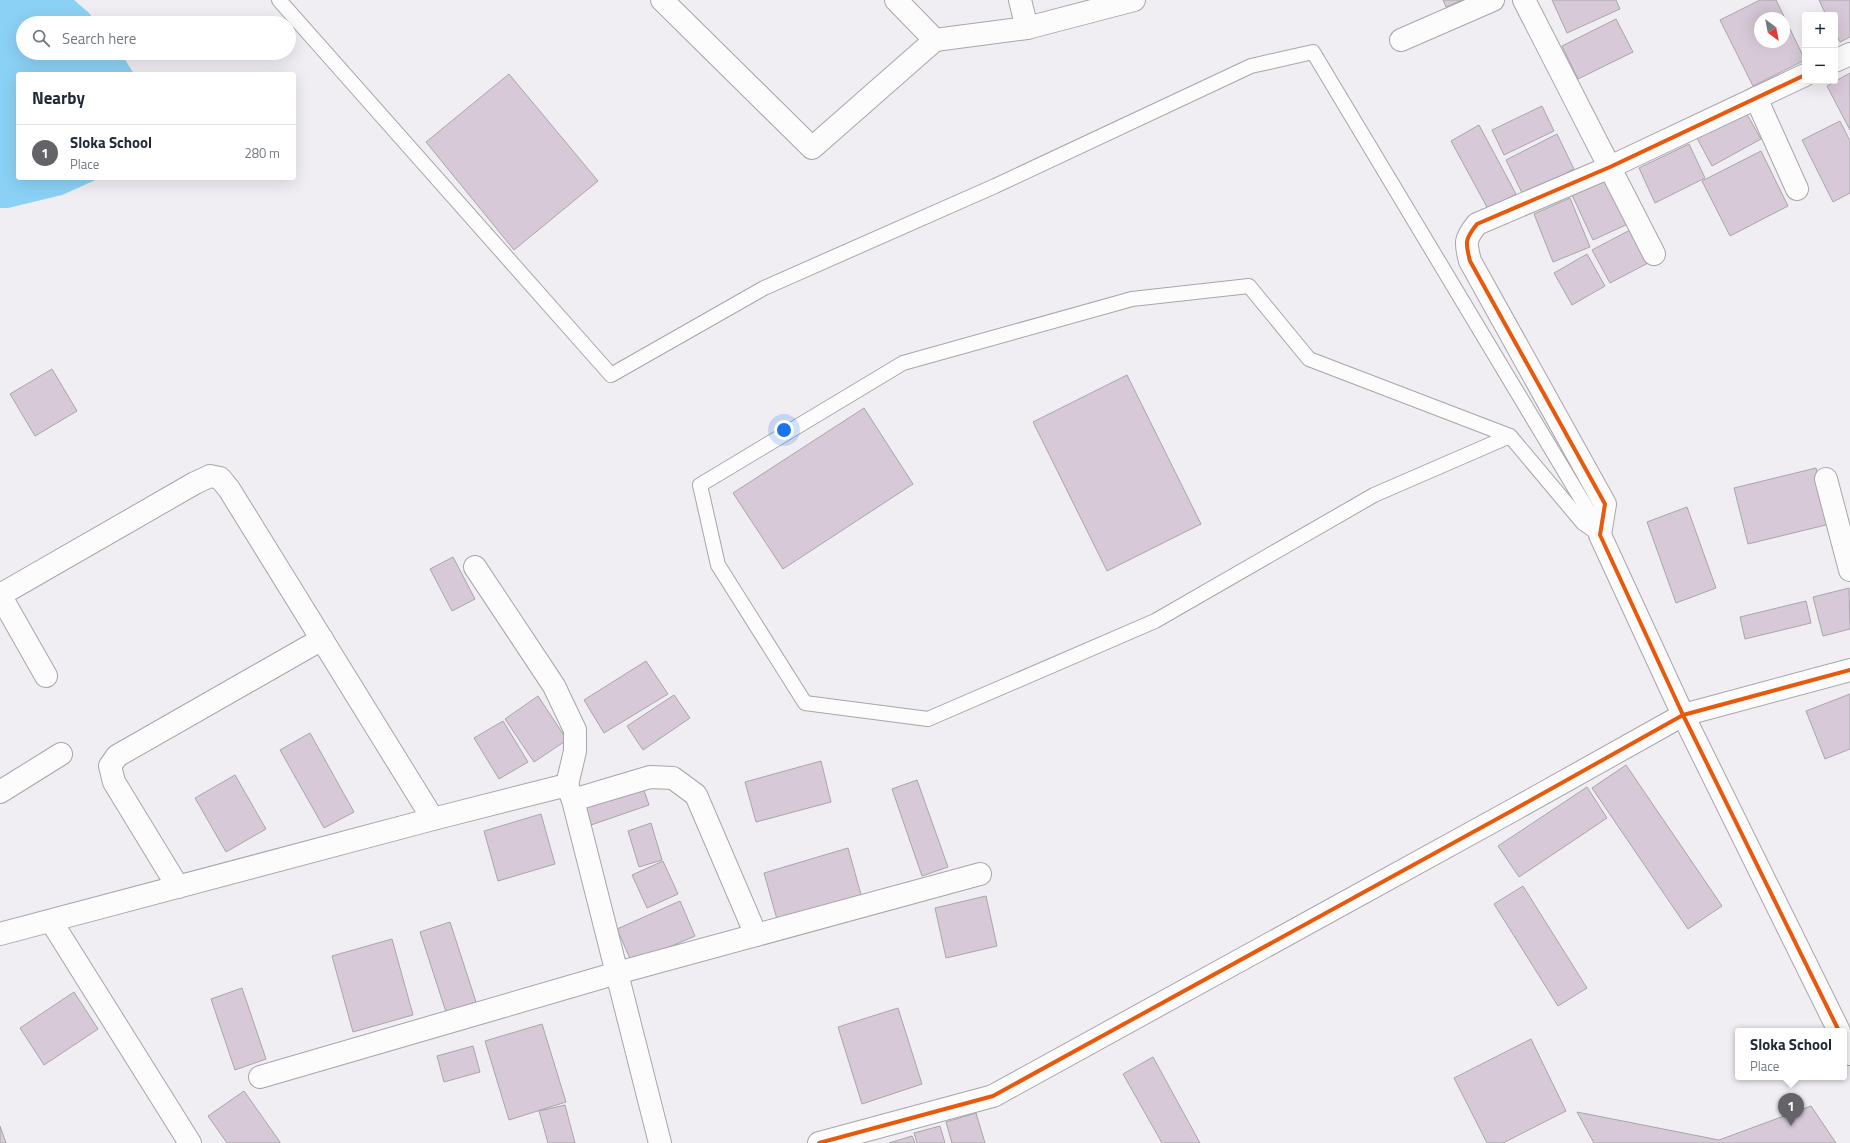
<!DOCTYPE html>
<html lang="en">
<head>
<meta charset="utf-8">
<style>
	body { margin:0; font-family:"Titillium Web",sans-serif; background:#f6f6f7; color:#1f2937 }
	.controls { position:absolute; right:12px; top:12px; display:grid; overflow:hidden; border-radius:4px; box-shadow:0 4px 16px #0002 }
	.controls button { width:36px; height:36px; display:grid; place-items:center; padding:0; border:0; border-bottom:1px solid #e0e1e3; background:#fff; color:#1f2937; font:20px sans-serif }
	.compass { position:absolute; left:1754px; top:12px; width:36px; height:36px; border-radius:50%; background:#fff; box-shadow:0 4px 16px #0002; rotate:148deg }
	.you { position:absolute; left:784px; top:430px; width:14px; height:14px; margin:-10px; border:3px solid #fff; border-radius:50%; background:#1a73e8; box-shadow:0 0 0 6px #1a73e833 }
	.badge { display:grid; place-items:center; width:26px; height:26px; border-radius:50%; background:#646367; color:#fff; font-size:13px; font-weight:700 }
	.pin { position:absolute; translate:-50% -33px; filter:drop-shadow(0 1px 2px #0008) }
	.pin::after { content:''; position:absolute; top:21px; width:14px; height:12px; background:inherit; clip-path:polygon(0 0,100% 0,50% 100%) }
	.popup { position:absolute; left:1735px; top:1028px; width:112px; height:52px; box-sizing:border-box; display:grid; place-content:center; border-radius:4px; background:#fff; filter:drop-shadow(0 1px 3px #0005); font-size:13px; white-space:nowrap; color:#747a83 }
	.popup b { font-size:15px; color:#1f2937 }
	.popup::after { content:''; position:absolute; left:50%; top:100%; margin-left:-8px; border:8px solid transparent; border-top-color:#fff }
	.list { margin:0; padding:0; list-style:none }
	h2 { display:flex; justify-content:space-between; align-items:center; height:52px; margin:0; padding:0 16px; font-size:17px }
	h2 small { font-size:13px; font-weight:400; color:#747a83 }
	.list li { display:grid; grid-template-columns:26px 1fr auto; gap:12px; align-items:center; box-sizing:border-box; height:56px; padding:0 16px; border-top:1px solid #e0e1e3 }
	.list b { display:block; font-size:15px; white-space:nowrap }
	.list p { margin:0; font-size:13px; white-space:nowrap; color:#747a83 }
	.list em { font-size:13px; font-style:normal; color:#747a83 }
	.icon { flex:none; width:22px; height:22px; fill:none; stroke:currentColor; stroke-width:2; stroke-linecap:round; stroke-linejoin:round }
	.map { position:relative; flex:none; width:1850px; height:1143px; overflow:hidden }
	.search { position:absolute; background:#fff; box-shadow:0 4px 16px #0002; left:16px; top:16px; width:280px; height:44px; display:flex; align-items:center; gap:10px; box-sizing:border-box; padding:0 14px; border-radius:22px; color:#747a83; font-size:15px }
	.panel { position:absolute; background:#fff; box-shadow:0 4px 16px #0002; left:16px; top:72px; width:280px; height:108px; border-radius:4px }
	.map>svg:first-child { display:block }
	.water { fill:#8bd1f5 }
	.building { fill:#d7c9d7; stroke:#a8a6a9; fill-rule:evenodd }
	.lines { fill:none; stroke-linecap:round; stroke-linejoin:round }
	.lane-casing { stroke:#a7a5a9; stroke-width:16 }
	.street-casing { stroke:#a7a5a9; stroke-width:24 }
	.secondary-casing { stroke:#a7a5a9; stroke-width:24 }
	.lane { stroke:#fdfcfd; stroke-width:14 }
	.street { stroke:#fdfcfd; stroke-width:22 }
	.secondary { stroke:#fdfcfd; stroke-width:22 }
	.cycleway-casing { stroke:#fcfbfe; stroke-width:6 }
	.cycleway { stroke:#e8590c; stroke-width:4 }
</style>
</head>
<body>
<div class="map">
<svg width="1850" height="1143" viewBox="0 0 1850 1143">
	<rect width="100%" height="100%" fill="#f0eef3"/>
	<polygon class="water" points="0,0 74,0 88,12 97,23 23,23 23,53 121,53 134,74 18,74 18,178 100,178 62,195 8,208 0,208"/>
	<g class="building">
		<polygon points="1443,0 1462,0 1446,7"/>
		<polygon points="1552,0 1616,0 1620,9 1567,33"/>
		<path d="M1760,0H1776L1805,60L1753,86L1720,20ZM1760,18H1784V42H1760Z"/>
		<polygon points="1819,0 1850,0 1850,37 1840,42 1835,32 1835,15 1826,15"/>
		<polygon points="1616,19 1633,52 1578,79 1562,46"/>
		<polygon points="1850,73 1850,130 1827,86"/>
		<polygon points="509,74 598,181 514,250 426,142"/>
		<polygon points="1542,106 1554,131 1504,155 1492,130"/>
		<polygon points="1745,111 1761,139 1712,166 1697,138"/>
		<polygon points="1840,121 1850,141 1850,193 1833,202 1802,140"/>
		<polygon points="1479,125 1516,194 1488,209 1451,141"/>
		<polygon points="1557,134 1574,169 1523,195 1506,160"/>
		<polygon points="1689,144 1705,178 1655,203 1639,168"/>
		<polygon points="1761,151 1788,206 1730,236 1702,181"/>
		<polygon points="1609,177 1630,223 1593,240 1572,195"/>
		<polygon points="1570,198 1590,247 1553,262 1534,214"/>
		<polygon points="1630,230 1648,263 1610,283 1592,250"/>
		<polygon points="1587,254 1605,286 1572,305 1554,273"/>
		<polygon points="52,369 77,411 35,436 10,394"/>
		<polygon points="1127,375 1201,524 1107,571 1033,422"/>
		<polygon points="864,408 913,484 783,569 733,493"/>
		<polygon points="1816,468 1830,524 1748,544 1734,488"/>
		<polygon points="1687,507 1716,588 1676,603 1647,522"/>
		<polygon points="453,557 475,599 452,611 430,569"/>
		<polygon points="1849,588 1850,629 1823,636 1813,597"/>
		<polygon points="1806,601 1811,623 1745,639 1740,617"/>
		<polygon points="646,661 668,694 604,733 584,700"/>
		<polygon points="1850,694 1850,749 1825,759 1806,711"/>
		<polygon points="674,695 690,718 643,750 627,726"/>
		<polygon points="538,696 567,740 534,762 505,719"/>
		<polygon points="503,721 528,762 499,779 474,738"/>
		<polygon points="310,733 354,812 324,828 280,750"/>
		<polygon points="821,761 831,802 756,822 745,782"/>
		<polygon points="1626,765 1722,906 1688,929 1592,788"/>
		<polygon points="235,775 266,829 226,852 195,798"/>
		<polygon points="917,780 948,867 922,876 892,789"/>
		<polygon points="641,782 649,805 591,825 584,803"/>
		<polygon points="1587,787 1607,818 1519,877 1498,846"/>
		<polygon points="541,814 555,864 498,881 484,831"/>
		<polygon points="651,823 662,860 639,867 628,831"/>
		<polygon points="848,848 862,898 778,923 764,873"/>
		<polygon points="663,861 678,894 647,908 632,875"/>
		<polygon points="1523,886 1587,988 1558,1006 1494,904"/>
		<polygon points="986,896 997,946 946,958 935,908"/>
		<polygon points="680,901 695,936 632,963 617,929"/>
		<polygon points="450,922 476,1002 446,1012 420,932"/>
		<polygon points="392,939 413,1015 353,1032 332,956"/>
		<polygon points="242,988 266,1059 235,1070 211,999"/>
		<polygon points="74,992 98,1029 44,1065 20,1028"/>
		<polygon points="898,1008 922,1084 862,1104 838,1027"/>
		<polygon points="542,1024 566,1102 509,1120 485,1041"/>
		<polygon points="1531,1039 1566,1111 1503,1143 1487,1143 1454,1078"/>
		<polygon points="473,1046 480,1072 444,1082 437,1056"/>
		<polygon points="1153,1057 1200,1143 1162,1143 1123,1074"/>
		<polygon points="244,1091 280,1142 280,1143 227,1143 208,1116"/>
		<polygon points="565,1105 575,1143 548,1143 539,1111"/>
		<polygon points="1811,1106 1836,1143 1594,1143 1577,1112 1719,1140"/>
		<polygon points="976,1113 985,1143 952,1143 946,1122"/>
		<polygon points="0,1126 6,1143 0,1143"/>
		<polygon points="940,1126 945,1143 917,1143 914,1133"/>
		<polygon points="912,1136 915,1143 889,1143"/>
	</g>
	<g class="lines">
		<defs>
			<g id="lane">
				<polyline points="279,0 611,375 764,288 995,186 1251,66 1313,52 1592,517 1599,534"/>
				<polyline points="1510,436 1309,359 1249,286 1132,299 903,363 700,485 718,565 805,703 928,719 1155,621 1374,495 1510,436 1583,523 1600,535"/>
			</g>
			<g id="street">
				<polyline points="662,0 812,148 935,40"/>
				<polyline points="896,0 935,40 1027,28 1134,0"/>
				<polyline points="1020,0 1027,28"/>
				<polyline points="1524,0 1654,254"/>
				<polyline points="1401,40 1493,0"/>
				<polyline points="1756,98 1797,189"/>
				<polyline points="1826,479 1850,570"/>
				<polyline points="475,567 554,686 575,730 575,751 567,785"/>
				<polyline points="0,595 195,483 210,476 220,478 229,489 433,819"/>
				<polyline points="0,595 46,676"/>
				<polyline points="0,792 61,754"/>
				<polyline points="573,800 650,777 673,778 696,795 756,935"/>
				<polyline points="178,887 114,782 110,766 117,756 322,639"/>
				<polyline points="51,921 190,1143"/>
				<polyline points="0,934 433,819 567,785 573,800 660,1143"/>
				<polyline points="260,1077 617,973 980,874"/>
				<polyline points="819,1143 993,1096 1515,809 1683,715 1850,670"/>
			</g>
			<g id="secondary">
				<polyline points="1835,61 1850,54"/>
				<path d="M1805,75L1610,167L1477,224C1465,239 1465,242 1470,261L1605,504L1600,535L1683,715L1839,1031"/>
				<polyline points="1844,1042 1850,1054"/>
			</g>
		</defs>
		<use href="#lane" class="lane-casing"/>
		<use href="#street" class="street-casing"/>
		<use href="#secondary" class="secondary-casing"/>
		<use href="#lane" class="lane"/>
		<use href="#street" class="street"/>
		<use href="#secondary" class="secondary"/>
		<defs>
			<g id="cycleway">
				<path d="M1805,75L1610,167L1477,224C1465,239 1465,242 1470,261L1605,504L1600,535L1683,715L1839,1031"/>
				<polyline points="819,1143 993,1096 1515,809 1683,715 1850,670"/>
			</g>
		</defs>
		<use href="#cycleway" class="cycleway-casing"/>
		<use href="#cycleway" class="cycleway"/>
	</g>
</svg>
<div class="controls">
<button>+</button>
<button>−</button>
</div>
<svg class="compass" viewBox="-18 -18 36 36"><path d="M0-13l5 13h-10z" fill="#e53935"/><path d="M0 13l5-13h-10z" fill="#747a83"/></svg>
<div class="you"></div>
<div class="pin badge" style="left:1791px;top:1126px">1</div>
<div class="popup"><b>Sloka School</b>Place</div>
<div class="search"><svg class="icon" aria-label="search" viewBox="0 0 24 24"><circle cx="10" cy="10" r="6"/><path d="M15 15l6 6"/></svg>Search here</div>
<section class="panel">
<h2>Nearby<small></small></h2>
<ul class="list">
<li><span class="badge">1</span><div><b>Sloka School</b><p>Place</p></div><em>280 m</em></li>
</ul>
</section>
</div>
</body>
</html>
